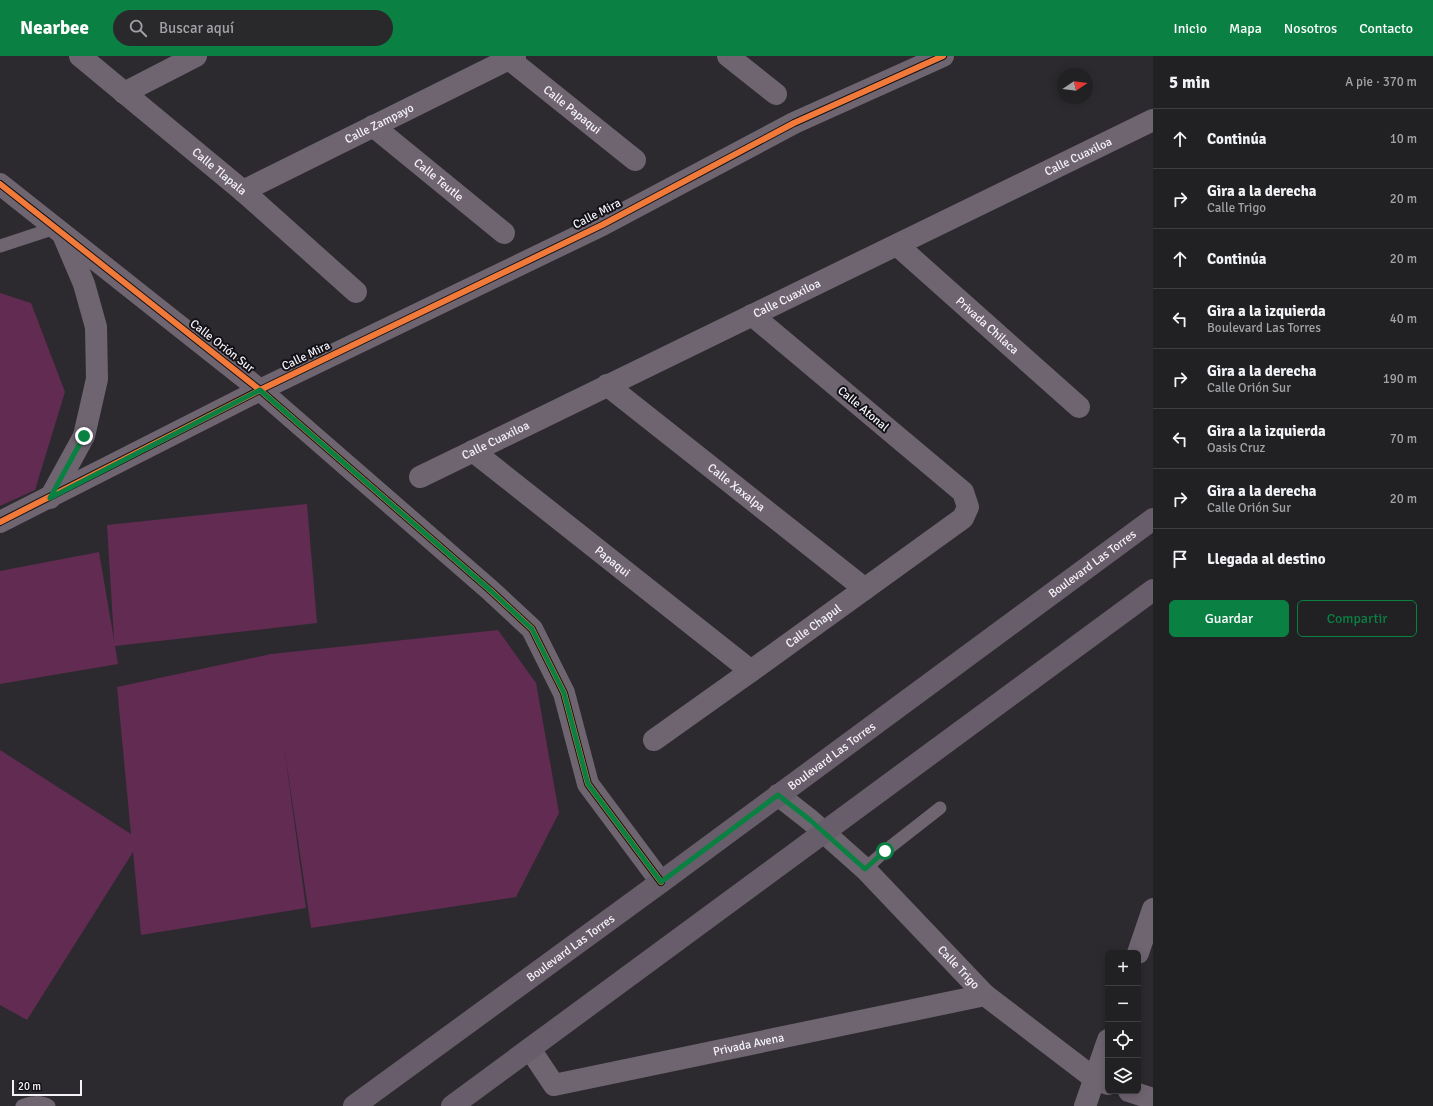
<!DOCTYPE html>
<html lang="es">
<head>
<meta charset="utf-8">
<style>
	body { margin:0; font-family:Signika,sans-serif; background:#29282b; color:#f1f3f6 }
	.controls { position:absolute; right:12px; bottom:12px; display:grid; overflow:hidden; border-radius:6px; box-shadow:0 2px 10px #0003 }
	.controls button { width:36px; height:36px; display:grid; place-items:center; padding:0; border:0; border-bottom:1px solid #3e3e41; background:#212023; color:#f1f3f6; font:20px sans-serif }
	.compass { position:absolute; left:1057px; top:12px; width:36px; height:36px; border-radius:50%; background:#212023; box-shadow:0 2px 10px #0003; rotate:77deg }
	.scale { position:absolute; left:12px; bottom:10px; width:70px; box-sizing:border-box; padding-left:4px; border:2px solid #f5f3fa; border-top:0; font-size:11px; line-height:14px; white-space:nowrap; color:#f5f3fa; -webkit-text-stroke:3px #121116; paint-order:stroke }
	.stop { position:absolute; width:12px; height:12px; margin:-9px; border:3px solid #0b8043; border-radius:50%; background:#fff }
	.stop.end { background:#0b8043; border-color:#fff; box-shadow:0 1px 4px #0008 }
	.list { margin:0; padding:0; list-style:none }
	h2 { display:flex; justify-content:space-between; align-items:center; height:52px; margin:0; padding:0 16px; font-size:17px }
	h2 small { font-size:13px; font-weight:400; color:#a2a3a6 }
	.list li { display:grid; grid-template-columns:26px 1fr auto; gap:12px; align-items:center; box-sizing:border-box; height:60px; padding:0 16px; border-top:1px solid #3e3e41 }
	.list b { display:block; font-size:15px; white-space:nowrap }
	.list p { margin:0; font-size:13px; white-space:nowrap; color:#a2a3a6 }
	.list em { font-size:13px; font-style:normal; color:#a2a3a6 }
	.actions { display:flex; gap:8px; padding:12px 16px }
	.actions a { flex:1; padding:9px 0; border:1px solid #0b8043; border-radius:6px; text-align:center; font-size:14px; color:#0b8043 }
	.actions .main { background:#0b8043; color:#fff }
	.icon { flex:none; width:22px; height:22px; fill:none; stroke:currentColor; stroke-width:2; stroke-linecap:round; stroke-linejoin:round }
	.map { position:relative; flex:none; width:1153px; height:1050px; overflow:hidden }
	header { display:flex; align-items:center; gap:24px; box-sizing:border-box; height:56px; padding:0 20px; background:#0b8043; color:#fff }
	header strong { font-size:19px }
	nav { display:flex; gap:22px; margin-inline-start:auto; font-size:14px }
	.search { width:280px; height:36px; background:#29282b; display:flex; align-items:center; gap:10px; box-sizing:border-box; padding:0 14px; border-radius:22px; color:#a2a3a6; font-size:15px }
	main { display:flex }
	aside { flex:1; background:#212023 }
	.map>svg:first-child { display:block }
	.green { fill:#612b52 }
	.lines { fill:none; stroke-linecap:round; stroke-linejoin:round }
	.service { stroke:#6f6571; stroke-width:13 }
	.minor { stroke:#6f6571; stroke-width:22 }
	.secondary { stroke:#685d6a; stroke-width:22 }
	.cycleway-casing { stroke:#121116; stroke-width:8 }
	.cycleway { stroke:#f17a3a; stroke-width:6 }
	.route { stroke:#0b8043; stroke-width:5 }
	.labels { text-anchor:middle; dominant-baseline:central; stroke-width:4; stroke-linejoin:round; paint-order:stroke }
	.street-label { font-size:12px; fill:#f5f3fa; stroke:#121116 }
</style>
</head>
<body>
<header>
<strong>Nearbee</strong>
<div class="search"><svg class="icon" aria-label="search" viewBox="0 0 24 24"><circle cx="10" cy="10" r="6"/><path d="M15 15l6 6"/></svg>Buscar aquí</div>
<nav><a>Inicio</a><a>Mapa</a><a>Nosotros</a><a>Contacto</a></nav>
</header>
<main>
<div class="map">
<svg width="1153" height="1050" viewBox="0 0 1153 1050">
	<rect width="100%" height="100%" fill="#2c2a2f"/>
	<g class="green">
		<polygon points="0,237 31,247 65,336 35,434 0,450"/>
		<polygon points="307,448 317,567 115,590 118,608 0,628 0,515 99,496 114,584 107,469"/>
		<polygon points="498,574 536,627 559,757 516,841 311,872 284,690 306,852 141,879 133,796 27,964 0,949 0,694 131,778 117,631 271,598"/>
	</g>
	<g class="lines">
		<g class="service">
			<polyline points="0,190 55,172"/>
			<polyline points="865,813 885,795 940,752"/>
			<path d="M22,1050C29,1046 42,1045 49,1050"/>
		</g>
		<g class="minor">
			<path id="s1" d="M80,0L243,135L356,236"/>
			<polyline points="728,0 776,38"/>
			<path id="s2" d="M509,3L635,104"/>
			<polyline points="124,37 196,0"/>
			<path id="s3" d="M373,70L504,177"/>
			<polyline points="0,128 260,334 490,534 532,573 564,637 588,728 661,826"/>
			<path id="s4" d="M243,135L515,0"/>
			<path id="s5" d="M897,189L1079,351"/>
			<path id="s6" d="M607,329L865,533"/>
			<path id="s7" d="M473,395L751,615"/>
			<path id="s8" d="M420,421L1153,64"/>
			<polyline points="50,442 84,380 97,323 96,271 84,228 64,181"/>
			<polyline points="0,466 260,334 602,169 794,67 943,0"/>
			<path id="s9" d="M654,684L751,615L963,462L968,451L963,436L752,259"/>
			<path id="s10" d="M778,739L810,764L865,813L985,939L1095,1023L1108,1028"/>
			<polyline points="1138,897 1153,853"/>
			<path id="s11" d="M530,993L554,1029L985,939"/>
			<polyline points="1129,1035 1153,1043"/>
			<polyline points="1085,1050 1108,984"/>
		</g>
		<g class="secondary">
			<path id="s12" d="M354,1050L661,826L1153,463"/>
			<polyline points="452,1050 1153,534"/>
		</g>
		<defs>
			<g id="cycleway">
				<polyline points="0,128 260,334 490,534 532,573 564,637 588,728 661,826"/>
				<polyline points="0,466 260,334 602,169 794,67 943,0"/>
			</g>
		</defs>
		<use href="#cycleway" class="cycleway-casing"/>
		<use href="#cycleway" class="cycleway"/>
	</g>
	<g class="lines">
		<polyline class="route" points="84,380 50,442 260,334 490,534 532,573 564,637 588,728 661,826 778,739 810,764 865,813 885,795"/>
	</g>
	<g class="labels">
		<g class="street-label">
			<text stroke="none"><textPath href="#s2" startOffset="81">Calle Papaqui</textPath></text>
			<text stroke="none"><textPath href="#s4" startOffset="152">Calle Zampayo</textPath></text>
			<text stroke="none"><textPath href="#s8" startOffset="732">Calle Cuaxiloa</textPath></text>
			<text stroke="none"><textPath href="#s1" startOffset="181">Calle Tlapala</textPath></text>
			<text stroke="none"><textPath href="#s3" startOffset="85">Calle Teutle</textPath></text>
			<text transform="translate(597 158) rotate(-27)">Calle Mira</text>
			<text stroke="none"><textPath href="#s8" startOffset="408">Calle Cuaxiloa</textPath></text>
			<text stroke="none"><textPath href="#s5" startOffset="121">Privada Chilaca</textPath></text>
			<text transform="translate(222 290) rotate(38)">Calle Orión Sur</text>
			<text transform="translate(306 300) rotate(-26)">Calle Mira</text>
			<text transform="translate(863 353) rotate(40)">Calle Atonal</text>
			<text stroke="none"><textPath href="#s8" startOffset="84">Calle Cuaxiloa</textPath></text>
			<text stroke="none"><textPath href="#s6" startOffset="165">Calle Xaxalpa</textPath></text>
			<text stroke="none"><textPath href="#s7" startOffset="178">Papaqui</textPath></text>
			<text stroke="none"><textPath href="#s12" startOffset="916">Boulevard Las Torres</textPath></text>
			<text stroke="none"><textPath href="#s9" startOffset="196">Calle Chapul</textPath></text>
			<text stroke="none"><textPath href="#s12" startOffset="592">Boulevard Las Torres</textPath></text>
			<text stroke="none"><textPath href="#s12" startOffset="268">Boulevard Las Torres</textPath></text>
			<text stroke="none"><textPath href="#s10" startOffset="250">Calle Trigo</textPath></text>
			<text stroke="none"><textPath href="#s11" startOffset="242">Privada Avena</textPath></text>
		</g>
	</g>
</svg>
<div class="controls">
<button>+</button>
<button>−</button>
<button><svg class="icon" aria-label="locate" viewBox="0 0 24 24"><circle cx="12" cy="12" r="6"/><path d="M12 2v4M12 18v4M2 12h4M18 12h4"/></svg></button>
<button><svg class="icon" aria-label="layers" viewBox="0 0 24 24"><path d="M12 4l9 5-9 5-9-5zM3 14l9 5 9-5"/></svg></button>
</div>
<svg class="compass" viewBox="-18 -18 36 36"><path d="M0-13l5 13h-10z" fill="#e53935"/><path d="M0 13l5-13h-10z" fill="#a2a3a6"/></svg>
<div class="scale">20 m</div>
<div class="stop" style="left:885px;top:795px"></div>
<div class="stop end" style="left:84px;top:380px"></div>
</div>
<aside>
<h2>5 min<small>A pie · 370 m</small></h2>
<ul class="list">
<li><svg class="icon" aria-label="ahead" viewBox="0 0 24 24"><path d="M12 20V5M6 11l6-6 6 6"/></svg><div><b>Continúa</b></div><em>10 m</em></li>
<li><svg class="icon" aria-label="right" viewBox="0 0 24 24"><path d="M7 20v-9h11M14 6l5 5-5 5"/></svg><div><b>Gira a la derecha</b><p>Calle Trigo</p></div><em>20 m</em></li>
<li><svg class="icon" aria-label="ahead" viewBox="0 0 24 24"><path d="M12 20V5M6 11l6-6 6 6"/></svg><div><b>Continúa</b></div><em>20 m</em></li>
<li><svg class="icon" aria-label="left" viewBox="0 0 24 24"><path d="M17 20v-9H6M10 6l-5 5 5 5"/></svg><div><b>Gira a la izquierda</b><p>Boulevard Las Torres</p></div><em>40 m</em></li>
<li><svg class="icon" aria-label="right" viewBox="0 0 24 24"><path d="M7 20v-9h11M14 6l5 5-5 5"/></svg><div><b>Gira a la derecha</b><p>Calle Orión Sur</p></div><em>190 m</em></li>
<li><svg class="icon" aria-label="left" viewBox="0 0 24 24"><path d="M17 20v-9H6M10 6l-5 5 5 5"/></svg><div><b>Gira a la izquierda</b><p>Oasis Cruz</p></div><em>70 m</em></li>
<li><svg class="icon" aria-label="right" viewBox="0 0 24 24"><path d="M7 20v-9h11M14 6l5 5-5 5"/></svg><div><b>Gira a la derecha</b><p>Calle Orión Sur</p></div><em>20 m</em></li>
<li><svg class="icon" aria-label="arrive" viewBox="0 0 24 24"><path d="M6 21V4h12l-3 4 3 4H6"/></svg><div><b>Llegada al destino</b></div></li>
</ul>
<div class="actions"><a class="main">Guardar</a><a>Compartir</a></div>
</aside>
</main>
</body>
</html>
